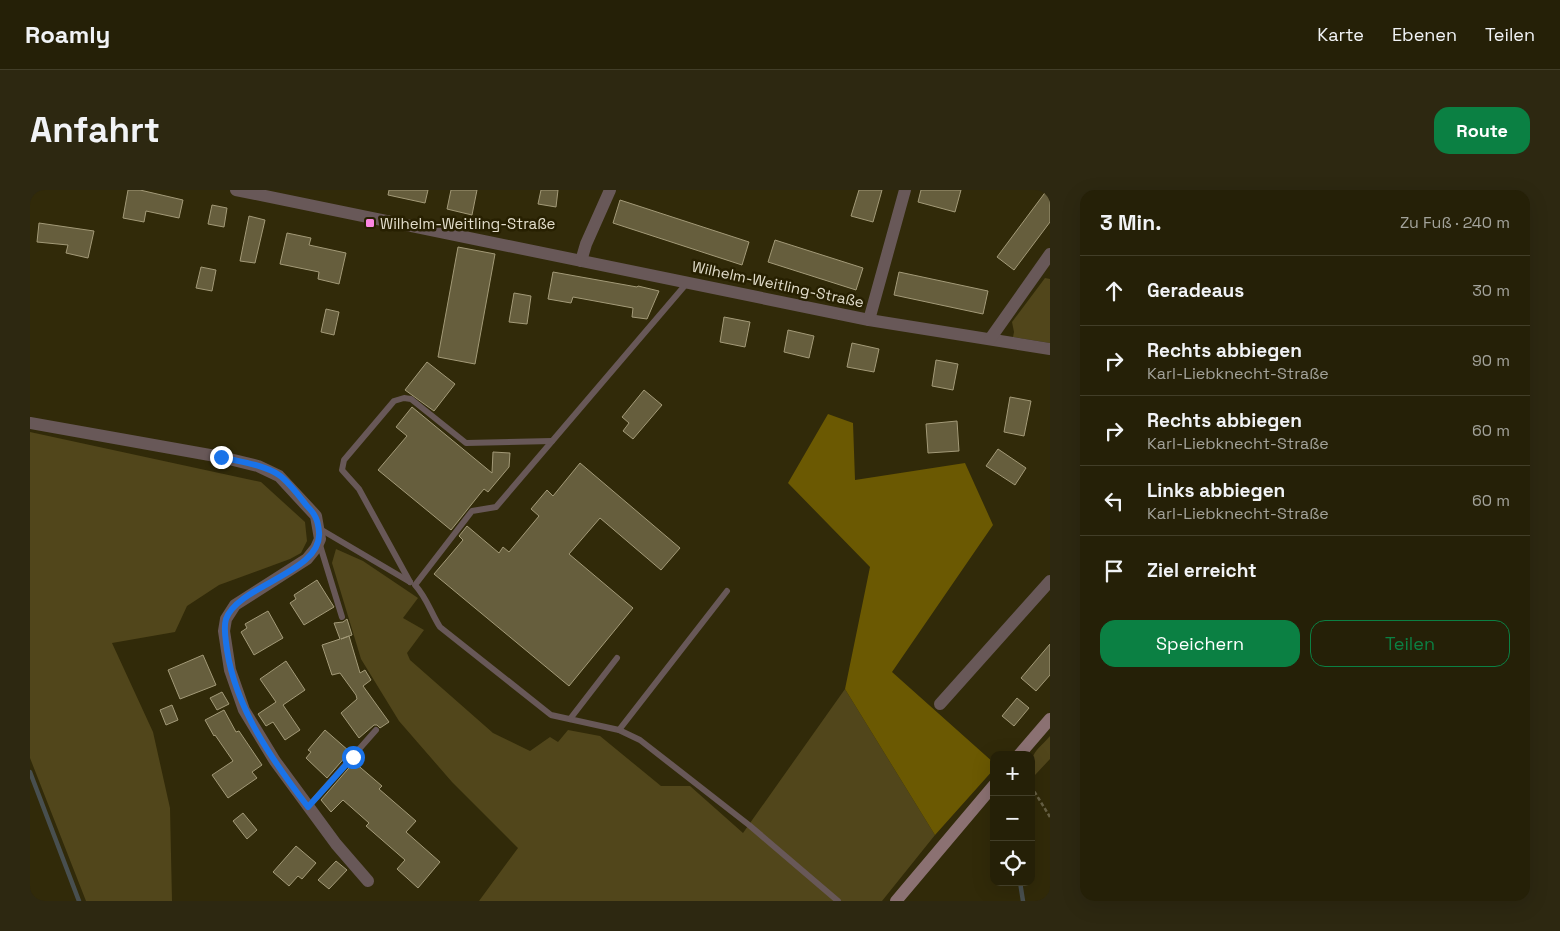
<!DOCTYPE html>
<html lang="de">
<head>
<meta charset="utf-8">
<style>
	body { margin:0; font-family:"Space Grotesk",sans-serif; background:#2d2811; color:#f1f3f6 }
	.controls { position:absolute; right:15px; bottom:15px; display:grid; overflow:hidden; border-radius:10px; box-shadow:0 5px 20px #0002 }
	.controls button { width:45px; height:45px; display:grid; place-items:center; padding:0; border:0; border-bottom:1px solid #423e28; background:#252007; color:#f1f3f6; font:25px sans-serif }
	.stop { position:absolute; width:15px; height:15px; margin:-11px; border:4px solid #1a73e8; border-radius:50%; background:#fff }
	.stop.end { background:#1a73e8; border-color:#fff; box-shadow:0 1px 5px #0008 }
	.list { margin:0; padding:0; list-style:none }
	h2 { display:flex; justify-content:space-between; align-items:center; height:65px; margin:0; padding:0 20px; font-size:21px }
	h2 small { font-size:16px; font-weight:400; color:#a3a39b }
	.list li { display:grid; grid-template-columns:32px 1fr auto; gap:15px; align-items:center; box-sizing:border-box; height:70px; padding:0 20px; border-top:1px solid #423e28 }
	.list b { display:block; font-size:19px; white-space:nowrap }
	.list p { margin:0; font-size:16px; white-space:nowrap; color:#a3a39b }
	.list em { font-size:16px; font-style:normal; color:#a3a39b }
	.actions { display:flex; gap:10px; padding:15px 20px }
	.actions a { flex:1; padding:11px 0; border:1px solid #0b8043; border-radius:15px; text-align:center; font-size:18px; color:#0b8043 }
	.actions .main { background:#0b8043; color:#fff }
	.icon { flex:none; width:28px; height:28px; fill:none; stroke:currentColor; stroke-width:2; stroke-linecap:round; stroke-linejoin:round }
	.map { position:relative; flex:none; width:1020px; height:711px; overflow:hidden; border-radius:15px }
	header { display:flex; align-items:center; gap:30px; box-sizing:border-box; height:70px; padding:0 25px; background:#252007; border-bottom:1px solid #423e28 }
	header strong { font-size:24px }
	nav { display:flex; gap:28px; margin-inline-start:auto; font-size:18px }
	.intro { display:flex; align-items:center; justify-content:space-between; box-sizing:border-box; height:120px; padding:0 30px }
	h1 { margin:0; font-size:35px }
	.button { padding:12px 22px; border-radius:15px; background:#0b8043; color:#fff; font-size:18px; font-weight:700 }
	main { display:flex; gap:30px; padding:0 30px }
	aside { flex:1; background:#252007; border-radius:15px; box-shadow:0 5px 20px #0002 }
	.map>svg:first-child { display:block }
	.green { fill:#51461b }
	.forest { fill:#6b5902 }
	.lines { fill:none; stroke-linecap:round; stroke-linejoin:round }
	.stream { stroke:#484f4f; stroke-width:4.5 }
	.building { fill:#665e3d; stroke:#a39a78 }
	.path { stroke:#676044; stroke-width:2.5; stroke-dasharray:4 2.5; stroke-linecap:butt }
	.lane { stroke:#685858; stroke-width:6 }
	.street { stroke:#685858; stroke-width:12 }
	.secondary { stroke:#8b7172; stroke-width:12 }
	.route { stroke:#1a73e8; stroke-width:6 }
	.poi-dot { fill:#fd86e2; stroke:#272001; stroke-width:2 }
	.labels { text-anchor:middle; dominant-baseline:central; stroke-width:5; stroke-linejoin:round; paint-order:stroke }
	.poi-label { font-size:15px; fill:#e3decc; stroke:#272001; text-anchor:start }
	.street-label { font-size:15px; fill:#e3decc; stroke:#272001 }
</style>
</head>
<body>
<header>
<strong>Roamly</strong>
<nav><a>Karte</a><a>Ebenen</a><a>Teilen</a></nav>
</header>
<div class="intro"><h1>Anfahrt</h1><a class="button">Route</a></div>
<main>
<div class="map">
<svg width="1020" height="711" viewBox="0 0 1020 711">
	<rect width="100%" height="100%" fill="#312a09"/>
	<g class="green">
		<polygon points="1015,88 1020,89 1020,153 983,147 984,142 982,132"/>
		<polygon points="0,242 231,292 275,332 277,351 271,363 260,369 189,395 157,416 145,442 82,453 123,542 140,618 142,711 56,711 0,568"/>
		<polygon points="306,359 333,371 388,408 373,428 394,440 377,463 380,470 463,543 500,561 520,547 528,552 538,540 570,546 631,596 660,596 713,643 815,499 905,645 852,711 449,711 488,658 422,592 369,531 331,469 302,373"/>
		<path d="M1020,546V569L1005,585C996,565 1008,560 1020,546Z"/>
	</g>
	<polygon class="forest" points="798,224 823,233 825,290 935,273 963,335 862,482 964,573 964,579 905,645 815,499 840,377 758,293"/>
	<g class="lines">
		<g class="stream">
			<polyline points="0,582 49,711"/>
			<polyline points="990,692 993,711"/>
		</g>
	</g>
	<g class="building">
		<polygon points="98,0 110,0 153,10 149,28 116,21 114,32 93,28"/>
		<polygon points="359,0 398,0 395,13 358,5"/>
		<polygon points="421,0 447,0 442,25 417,19"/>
		<polygon points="511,0 528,0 526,17 508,14"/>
		<polygon points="829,0 852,0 843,32 821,26"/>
		<polygon points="891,0 931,0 925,22 888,12"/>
		<polygon points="1017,0 1020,0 1020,32 984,80 967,67"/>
		<polygon points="590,10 719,52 712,75 583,33"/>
		<polygon points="182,15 197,18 194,37 178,34"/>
		<polygon points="219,26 235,30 225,73 210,71"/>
		<polygon points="9,33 64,41 58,68 36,63 38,55 7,52"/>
		<polygon points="257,43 281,48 279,55 316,63 309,94 288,89 289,82 250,74"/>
		<polygon points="745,50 833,78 826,100 738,72"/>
		<polygon points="428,57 465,64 445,174 408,167"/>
		<polygon points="171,77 186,80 182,101 166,98"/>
		<polygon points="523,82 607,97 608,96 629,101 617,129 602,127 603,118 543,107 541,113 518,109"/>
		<polygon points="869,82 958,101 953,124 864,105"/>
		<polygon points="484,103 501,106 497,134 479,132"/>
		<polygon points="296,119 309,122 304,145 291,142"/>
		<polygon points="694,127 720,132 715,157 690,152"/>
		<polygon points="758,140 784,146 779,168 754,162"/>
		<polygon points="822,153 849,159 844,182 817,177"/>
		<polygon points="906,170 928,174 923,200 902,196"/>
		<polygon points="397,172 425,194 404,221 375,200"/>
		<polygon points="614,200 632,215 603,249 593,241 599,233 592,227"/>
		<polygon points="980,207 1001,211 994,246 974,242"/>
		<polygon points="382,217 462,283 463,262 480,263 479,277 458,302 454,299 449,305 421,340 348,280 377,246 366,237"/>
		<polygon points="927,231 929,261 898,263 896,234"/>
		<polygon points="968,259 996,278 985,295 956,276"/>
		<polygon points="550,273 650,358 631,380 570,328 539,364 603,418 539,496 404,384 433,350 429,346 437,336 469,363 473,357 479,362 509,326 501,319 517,300 523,306"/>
		<polygon points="287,390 304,417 274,435 260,413 266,409 264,405"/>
		<polygon points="238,421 253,448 224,465 211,442 217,438 215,434"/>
		<polygon points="317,429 322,445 311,449 319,446 330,483 335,480 341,490 333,496 359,532 350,538 347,535 344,535 329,548 311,523 327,509 326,505 310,483 302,485 292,455 310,449 304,433 313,432"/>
		<polygon points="1020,454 1020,485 1006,501 991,488"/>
		<polygon points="173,465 186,495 150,509 138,480"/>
		<polygon points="256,471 275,500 253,515 270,540 255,550 243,532 236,536 228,524 246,512 230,489"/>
		<polygon points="192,502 199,514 187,520 180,508"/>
		<polygon points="987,508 999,518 984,536 972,526"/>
		<polygon points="142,515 148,530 136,535 130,520"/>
		<polygon points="194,520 206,542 209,541 232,575 222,582 227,588 198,608 182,585 203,571 185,545 184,546 175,530"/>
		<polygon points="295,540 319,561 316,564 317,565 297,588 276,568 281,562 278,560"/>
		<polygon points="324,572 352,596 349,599 386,631 376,642 410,672 388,698 367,679 375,670 336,636 339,633 313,610 301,622 291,610"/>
		<polygon points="213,623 227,640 217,649 203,631"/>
		<polygon points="266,656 286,673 272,689 268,686 259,696 243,682"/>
		<polygon points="306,671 317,680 299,699 288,690"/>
	</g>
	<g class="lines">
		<polyline class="path" points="1001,596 1020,627"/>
		<g class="lane">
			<path d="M657,93L466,317L442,321L385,395C397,408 401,423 410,437L521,525L589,540L610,550L719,635L808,711"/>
			<polyline points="290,339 380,392"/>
			<polyline points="289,352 312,427"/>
			<polyline points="380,392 329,299 312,280 314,270 364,211 374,208 381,209 436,253 522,251"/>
			<polyline points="540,529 587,468"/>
			<polyline points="589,540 697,401"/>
			<polyline points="278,617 346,540"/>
		</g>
		<g class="street">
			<polyline points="206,0 839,130 1020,159"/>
			<polyline points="551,71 556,54 580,0"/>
			<polyline points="839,130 875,0"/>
			<polyline points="960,149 1020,64"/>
			<polyline points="0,233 191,267 228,276 249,286 286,326 290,349 286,358 277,369 205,415 196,429 194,441 200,480 214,520 245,571 306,654 338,691"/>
			<polyline points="910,514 1020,391"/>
		</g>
		<g class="secondary">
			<polyline points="989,565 1020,529"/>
			<polyline points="866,711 964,595"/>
		</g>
	</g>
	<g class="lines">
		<path class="route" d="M191,267C210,272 232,274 249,285C259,292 269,306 277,316C285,324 288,330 289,342C293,382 208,395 196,429C193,439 196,450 197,460C206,519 242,570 278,617L323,567"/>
	</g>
	<rect class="poi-dot" x="335" y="28" width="10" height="10" rx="2.5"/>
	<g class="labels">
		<g class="poi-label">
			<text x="350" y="33">Wilhelm-Weitling-Straße</text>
		</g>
		<g class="street-label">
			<text transform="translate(748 94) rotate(12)">Wilhelm-Weitling-Straße</text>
		</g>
	</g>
</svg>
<div class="controls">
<button>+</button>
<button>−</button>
<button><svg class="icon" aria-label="locate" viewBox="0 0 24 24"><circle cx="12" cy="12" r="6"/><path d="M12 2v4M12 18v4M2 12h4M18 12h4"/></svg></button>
</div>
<div class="stop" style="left:323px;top:567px"></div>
<div class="stop end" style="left:191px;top:267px"></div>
</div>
<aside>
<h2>3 Min.<small>Zu Fuß · 240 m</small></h2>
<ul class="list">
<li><svg class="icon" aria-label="ahead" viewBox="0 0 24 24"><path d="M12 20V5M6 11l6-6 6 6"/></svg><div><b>Geradeaus</b></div><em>30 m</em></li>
<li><svg class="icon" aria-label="right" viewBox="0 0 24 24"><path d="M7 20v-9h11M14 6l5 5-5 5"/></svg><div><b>Rechts abbiegen</b><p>Karl-Liebknecht-Straße</p></div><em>90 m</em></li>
<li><svg class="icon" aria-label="right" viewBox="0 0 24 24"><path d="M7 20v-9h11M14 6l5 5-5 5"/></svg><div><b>Rechts abbiegen</b><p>Karl-Liebknecht-Straße</p></div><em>60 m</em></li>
<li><svg class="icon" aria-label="left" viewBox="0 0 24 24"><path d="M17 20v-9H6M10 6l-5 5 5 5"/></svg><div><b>Links abbiegen</b><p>Karl-Liebknecht-Straße</p></div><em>60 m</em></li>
<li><svg class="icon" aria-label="arrive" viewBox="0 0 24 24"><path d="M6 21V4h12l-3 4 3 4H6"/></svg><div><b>Ziel erreicht</b></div></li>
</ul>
<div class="actions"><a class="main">Speichern</a><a>Teilen</a></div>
</aside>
</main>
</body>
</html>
